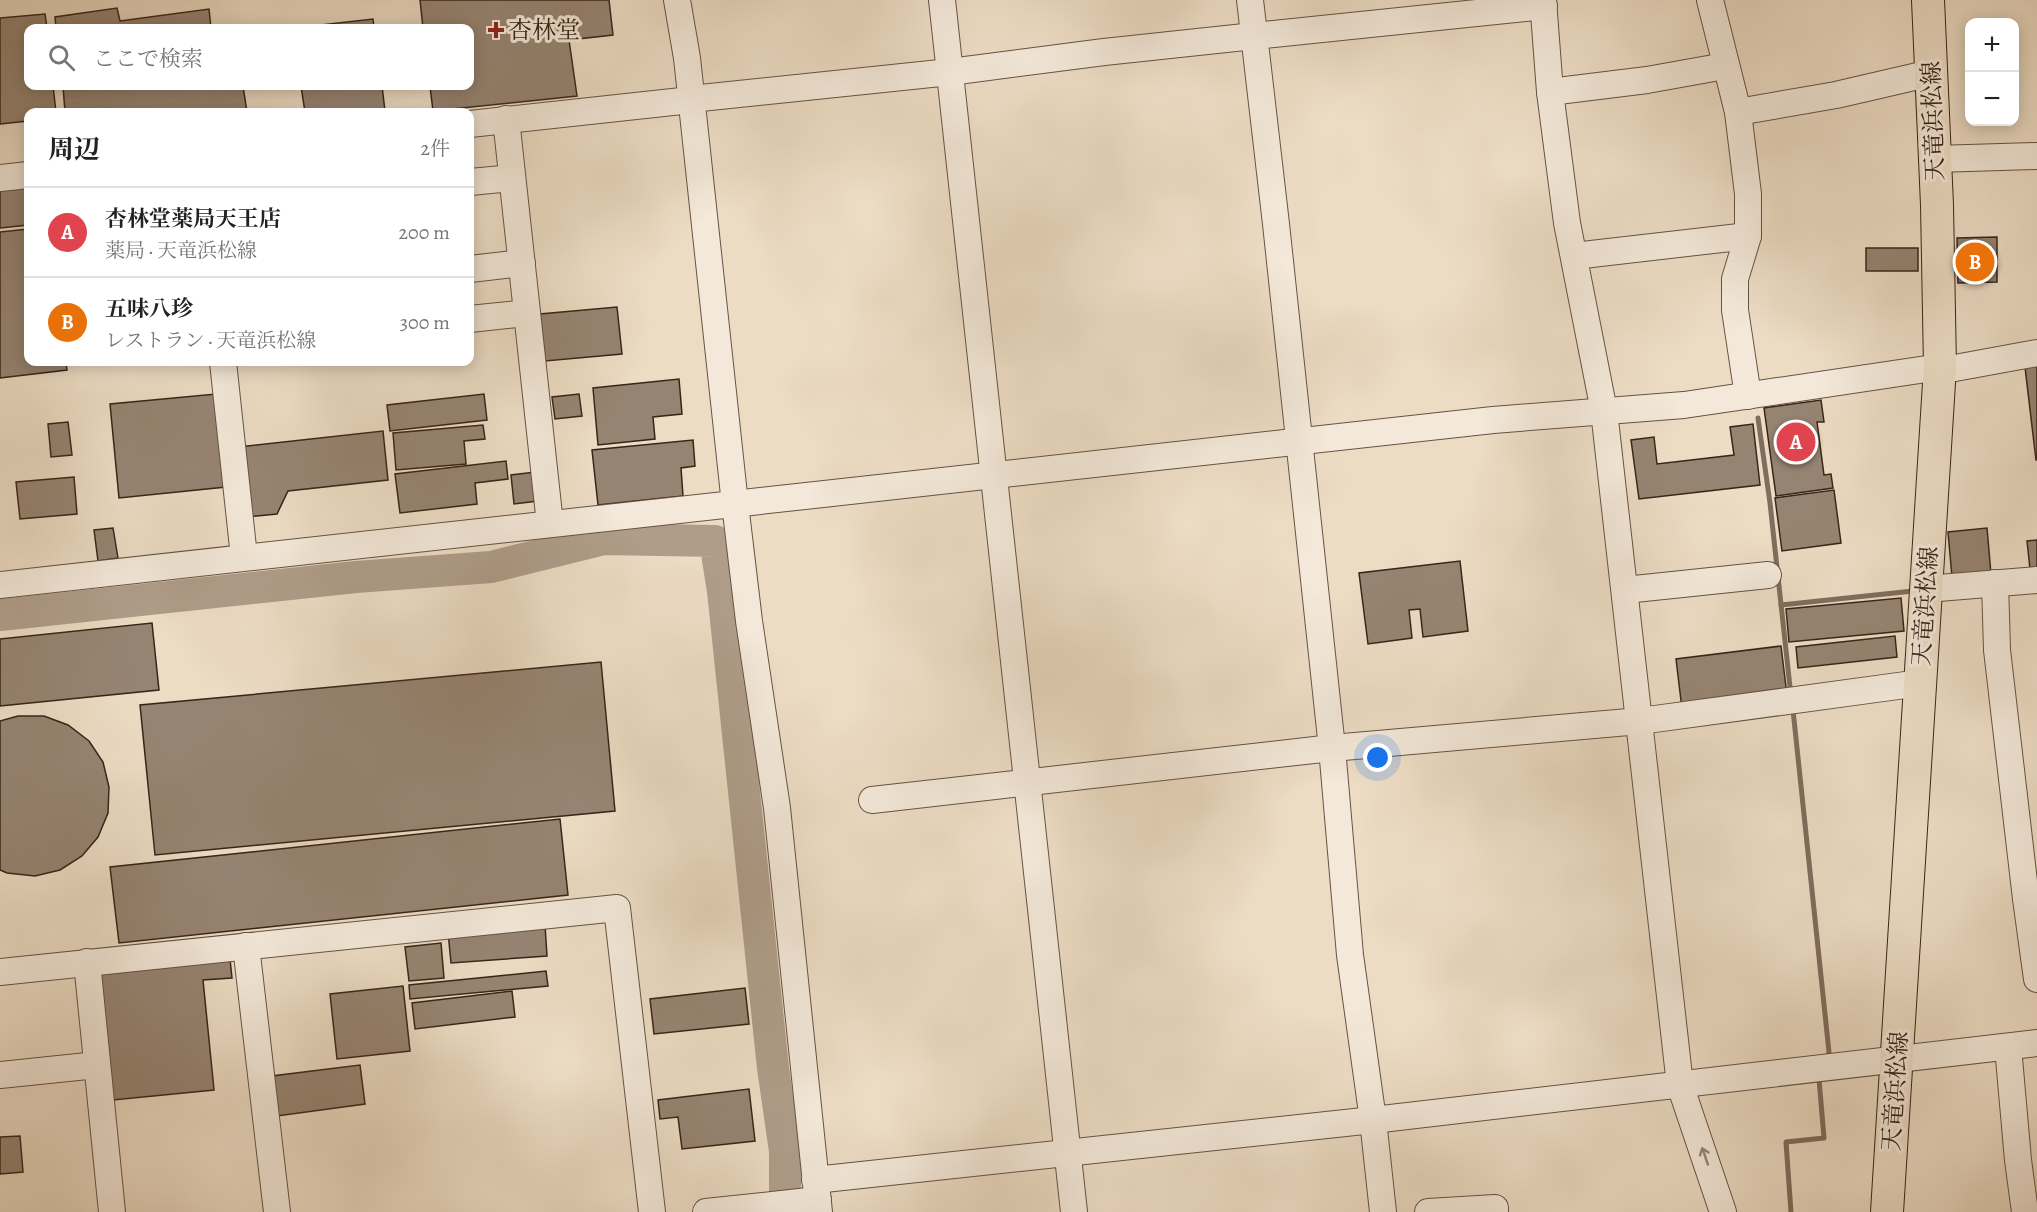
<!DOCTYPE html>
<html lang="ja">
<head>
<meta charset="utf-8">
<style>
	body { margin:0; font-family:Alegreya,"Noto Serif JP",serif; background:#f6f6f6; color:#222 }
	.controls { position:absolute; right:18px; top:18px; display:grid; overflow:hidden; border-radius:12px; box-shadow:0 3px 15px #0003 }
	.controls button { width:54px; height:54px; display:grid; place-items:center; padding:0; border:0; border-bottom:2px solid #e0e0e0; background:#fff; color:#222; font:30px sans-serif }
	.you { position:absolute; left:1378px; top:758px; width:21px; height:21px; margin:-15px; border:4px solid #fff; border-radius:50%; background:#1a73e8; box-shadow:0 0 0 9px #1a73e833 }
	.badge { display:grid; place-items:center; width:39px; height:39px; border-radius:50%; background:#7c3aed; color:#fff; font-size:20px; font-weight:700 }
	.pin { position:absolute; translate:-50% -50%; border:3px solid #fff; box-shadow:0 2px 6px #0006 }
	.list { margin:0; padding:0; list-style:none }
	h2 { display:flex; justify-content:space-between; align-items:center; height:78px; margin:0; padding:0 24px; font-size:26px }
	h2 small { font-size:20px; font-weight:400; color:#767676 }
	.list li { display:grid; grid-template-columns:39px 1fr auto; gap:18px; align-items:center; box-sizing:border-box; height:90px; padding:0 24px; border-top:2px solid #e0e0e0 }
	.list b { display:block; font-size:22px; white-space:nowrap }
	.list p { margin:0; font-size:20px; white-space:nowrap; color:#767676 }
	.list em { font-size:20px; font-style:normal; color:#767676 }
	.icon { flex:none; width:33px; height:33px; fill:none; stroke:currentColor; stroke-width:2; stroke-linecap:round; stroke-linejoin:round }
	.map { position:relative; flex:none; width:2037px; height:1212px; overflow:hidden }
	.search { position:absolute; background:#fff; box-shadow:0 3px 15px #0003; left:24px; top:24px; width:450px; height:66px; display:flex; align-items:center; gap:15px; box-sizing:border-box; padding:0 21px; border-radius:12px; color:#767676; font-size:22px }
	.panel { position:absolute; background:#fff; box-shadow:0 3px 15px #0003; left:24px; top:108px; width:450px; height:258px; border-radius:12px }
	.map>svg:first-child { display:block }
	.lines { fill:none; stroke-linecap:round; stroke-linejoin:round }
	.stream { stroke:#806d5d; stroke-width:5 }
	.river { stroke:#af9d8a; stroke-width:32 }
	.building { fill:#968472; stroke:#392419; stroke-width:1.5 }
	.minor-casing { stroke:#665244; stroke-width:28 }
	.major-casing { stroke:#392419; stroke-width:34 }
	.minor { stroke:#f3e8d9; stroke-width:26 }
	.major { stroke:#ecdcc4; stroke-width:32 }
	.oneway { stroke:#968679 }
	.poi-dot { fill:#8f2418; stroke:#f3e8d9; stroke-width:2 }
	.labels { text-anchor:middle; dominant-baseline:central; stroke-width:6; stroke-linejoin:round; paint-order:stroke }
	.poi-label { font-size:24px; fill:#392419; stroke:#f3e8d9; text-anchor:start }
	.street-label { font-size:24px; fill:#392419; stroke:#f3e8d9 }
</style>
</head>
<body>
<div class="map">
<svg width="2037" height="1212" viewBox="0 0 2037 1212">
	<rect width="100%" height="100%" fill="#ecdcc4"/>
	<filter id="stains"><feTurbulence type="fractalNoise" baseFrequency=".00333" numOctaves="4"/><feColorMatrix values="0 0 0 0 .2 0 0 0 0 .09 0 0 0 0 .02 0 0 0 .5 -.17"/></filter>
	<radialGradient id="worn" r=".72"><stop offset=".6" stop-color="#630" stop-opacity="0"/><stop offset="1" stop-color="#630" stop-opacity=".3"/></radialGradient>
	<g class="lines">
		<g class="stream">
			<polyline points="1758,418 1770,503 1790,687"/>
			<polyline points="1781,605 1913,591"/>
			<polyline points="1793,710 1829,1052 1828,1056"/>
			<polyline points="1791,1212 1786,1142 1824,1138 1819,1079"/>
		</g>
		<polyline class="river" points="0,615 356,577 491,567 604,539 715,541 723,591 773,1068 785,1151 785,1212"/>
	</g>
	<g class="building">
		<polygon points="420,0 609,0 613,35 569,40 577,96 433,111 430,86 470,86 470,28 423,28"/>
		<polygon points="117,8 120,21 209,9 211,28 56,28 55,17"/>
		<polygon points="45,14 47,28 28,28 28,86 53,86 56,112 28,112 28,121 0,124 0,18"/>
		<polygon points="373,19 374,28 294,28"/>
		<polygon points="63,86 243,86 247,112 65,112"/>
		<polygon points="301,86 382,86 385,111 368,112 305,112"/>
		<polygon points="28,185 28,225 0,228 0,188"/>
		<polygon points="28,229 28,362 66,362 67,370 0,378 0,232"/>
		<polygon points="1997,237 1997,282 1958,283 1957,238"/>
		<rect x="1866" y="248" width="52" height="23"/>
		<polygon points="617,307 622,354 545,361 540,314"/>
		<polygon points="2037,365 2037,460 2036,460 2025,367"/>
		<polygon points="679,379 682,414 653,417 655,439 598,445 593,388"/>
		<polygon points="216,394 226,487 119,498 110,404"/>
		<polygon points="484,394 487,420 390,431 387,405"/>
		<polygon points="579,394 582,416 555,419 552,397"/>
		<polygon points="1821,400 1824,422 1817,422 1824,475 1831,474 1833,488 1776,496 1764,408"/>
		<polygon points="68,422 72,455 51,457 48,424"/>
		<polygon points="1753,424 1760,485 1639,499 1631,440 1654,437 1657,464 1734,455 1730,427"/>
		<polygon points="483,425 485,439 464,441 466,464 396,470 393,433"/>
		<polygon points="383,431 388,480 288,491 277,514 247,517 239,447"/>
		<polygon points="693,440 695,466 681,468 683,496 598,505 592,450"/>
		<polygon points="506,461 508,479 475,483 477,504 400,513 395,474"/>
		<polygon points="535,472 538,501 514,504 511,475"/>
		<polygon points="74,477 77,514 20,519 16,482"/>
		<polygon points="1834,490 1841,543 1782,551 1775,498"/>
		<polygon points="113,528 118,558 98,561 94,530"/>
		<polygon points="1987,528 1991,574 1952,577 1948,532"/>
		<polygon points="2037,540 2037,568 2030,569 2027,541"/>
		<polygon points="1460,561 1468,631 1423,637 1420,609 1409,610 1412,638 1368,644 1359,573"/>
		<polygon points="1901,598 1904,631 1789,642 1786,609"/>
		<polygon points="152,623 159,690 0,706 0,639"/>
		<polygon points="1895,636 1897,657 1798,668 1796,647"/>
		<polygon points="1781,646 1787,695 1682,709 1676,659"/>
		<polygon points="601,662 615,811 155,855 140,705"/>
		<polygon points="18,716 44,716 68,725 89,741 103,762 109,787 108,813 98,837 82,856 60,870 35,876 7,873 0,870 0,721"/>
		<polygon points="560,819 568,895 119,943 110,867"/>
		<polygon points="545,925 547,956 451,963 448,932"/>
		<polygon points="441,943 444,978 409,981 405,947"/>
		<polygon points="230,959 232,978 203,980 214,1090 113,1100 100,973"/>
		<polygon points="546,971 548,986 410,999 409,985"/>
		<polygon points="403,986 410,1051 337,1059 330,994"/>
		<polygon points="745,988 749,1024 654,1034 650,999"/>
		<polygon points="512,991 515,1017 415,1029 412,1003"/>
		<polygon points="360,1065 365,1104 277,1116 272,1076"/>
		<polygon points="749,1089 755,1141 682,1149 678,1117 660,1119 658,1100"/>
		<polygon points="20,1136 23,1172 0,1174 0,1137"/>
	</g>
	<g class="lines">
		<defs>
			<g id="minor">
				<polyline points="677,0 687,58 735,504 749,621 777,808 819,1212"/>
				<polyline points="942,0 1074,1212"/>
				<polyline points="1250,0 1276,224 1332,748 1350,955 1373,1120 1383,1212"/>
				<polyline points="1543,0 1550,92 1567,223 1604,411 1680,1085 1723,1212"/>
				<polyline points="1710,0 1738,112 1748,194 1748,236 1735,279 1735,310 1748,396"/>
				<polyline points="1550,92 1647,80 1725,66"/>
				<polyline points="691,99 950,72 1104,52 1254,36 1544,6"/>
				<polyline points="1738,112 1836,95 1931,73"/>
				<polyline points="506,119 550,524"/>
				<polyline points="470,124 691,100"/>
				<polyline points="1935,159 2037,156"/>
				<polyline points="0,178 28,175"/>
				<polyline points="470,182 512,178"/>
				<polyline points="1574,256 1748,236"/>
				<polyline points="470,269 522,263"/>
				<polyline points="470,319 527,313"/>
				<polyline points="223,362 244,557"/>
				<polyline points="1995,583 1997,650 2026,899 2037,979"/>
				<polyline points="0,585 1493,420 1684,405 1940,367 1955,368 2037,353"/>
				<polyline points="1926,589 2037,580"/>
				<polyline points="1625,590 1768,575"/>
				<polyline points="872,800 1332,748 1640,721 1920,683"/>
				<polyline points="246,946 277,1212"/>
				<polyline points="87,962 112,1212"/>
				<polyline points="0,972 617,908 652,1212"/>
				<polyline points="2008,1047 2018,1160 2025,1212"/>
				<polyline points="0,1075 97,1065"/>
				<polyline points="815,1180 1373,1120 2037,1043"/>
				<polyline points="706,1212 818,1200"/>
				<polyline points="1428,1212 1495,1208 1495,1212"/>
			</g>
			<polyline id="major" points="1887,1212 1940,367 1937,205 1928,0"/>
		</defs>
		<use href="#minor" class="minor-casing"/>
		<use href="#major" class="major-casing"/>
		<use href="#minor" class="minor"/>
		<use href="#major" class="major"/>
	</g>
	<defs><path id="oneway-shaft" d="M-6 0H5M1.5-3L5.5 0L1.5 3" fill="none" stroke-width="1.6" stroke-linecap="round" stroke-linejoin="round" transform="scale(1.5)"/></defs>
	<use class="oneway" href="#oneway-shaft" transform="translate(1705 1156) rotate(-109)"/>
	<path class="poi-dot" d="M493 21h6v6h6v6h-6v6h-6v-6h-6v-6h6z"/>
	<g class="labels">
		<g class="poi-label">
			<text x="508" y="30">杏林堂</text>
		</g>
		<g class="street-label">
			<text transform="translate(1933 121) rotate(-92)">天竜浜松線</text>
			<text transform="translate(1925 606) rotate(-86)">天竜浜松線</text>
			<text transform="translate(1895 1091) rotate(-86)">天竜浜松線</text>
		</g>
	</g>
	<rect width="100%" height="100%" filter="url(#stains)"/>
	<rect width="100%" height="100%" fill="url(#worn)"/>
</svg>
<div class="controls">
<button>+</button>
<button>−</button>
</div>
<div class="you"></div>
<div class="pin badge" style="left:1796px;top:442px;background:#e0444e">A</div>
<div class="pin badge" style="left:1975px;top:262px;background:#e8710a">B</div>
<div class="search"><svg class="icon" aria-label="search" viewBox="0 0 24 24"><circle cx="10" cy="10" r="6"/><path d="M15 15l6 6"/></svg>ここで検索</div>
<section class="panel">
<h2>周辺<small>2件</small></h2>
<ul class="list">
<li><span class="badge" style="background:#e0444e">A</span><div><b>杏林堂薬局天王店</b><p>薬局 · 天竜浜松線</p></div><em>200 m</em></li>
<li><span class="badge" style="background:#e8710a">B</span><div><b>五味八珍</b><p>レストラン · 天竜浜松線</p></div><em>300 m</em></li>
</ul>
</section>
</div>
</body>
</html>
